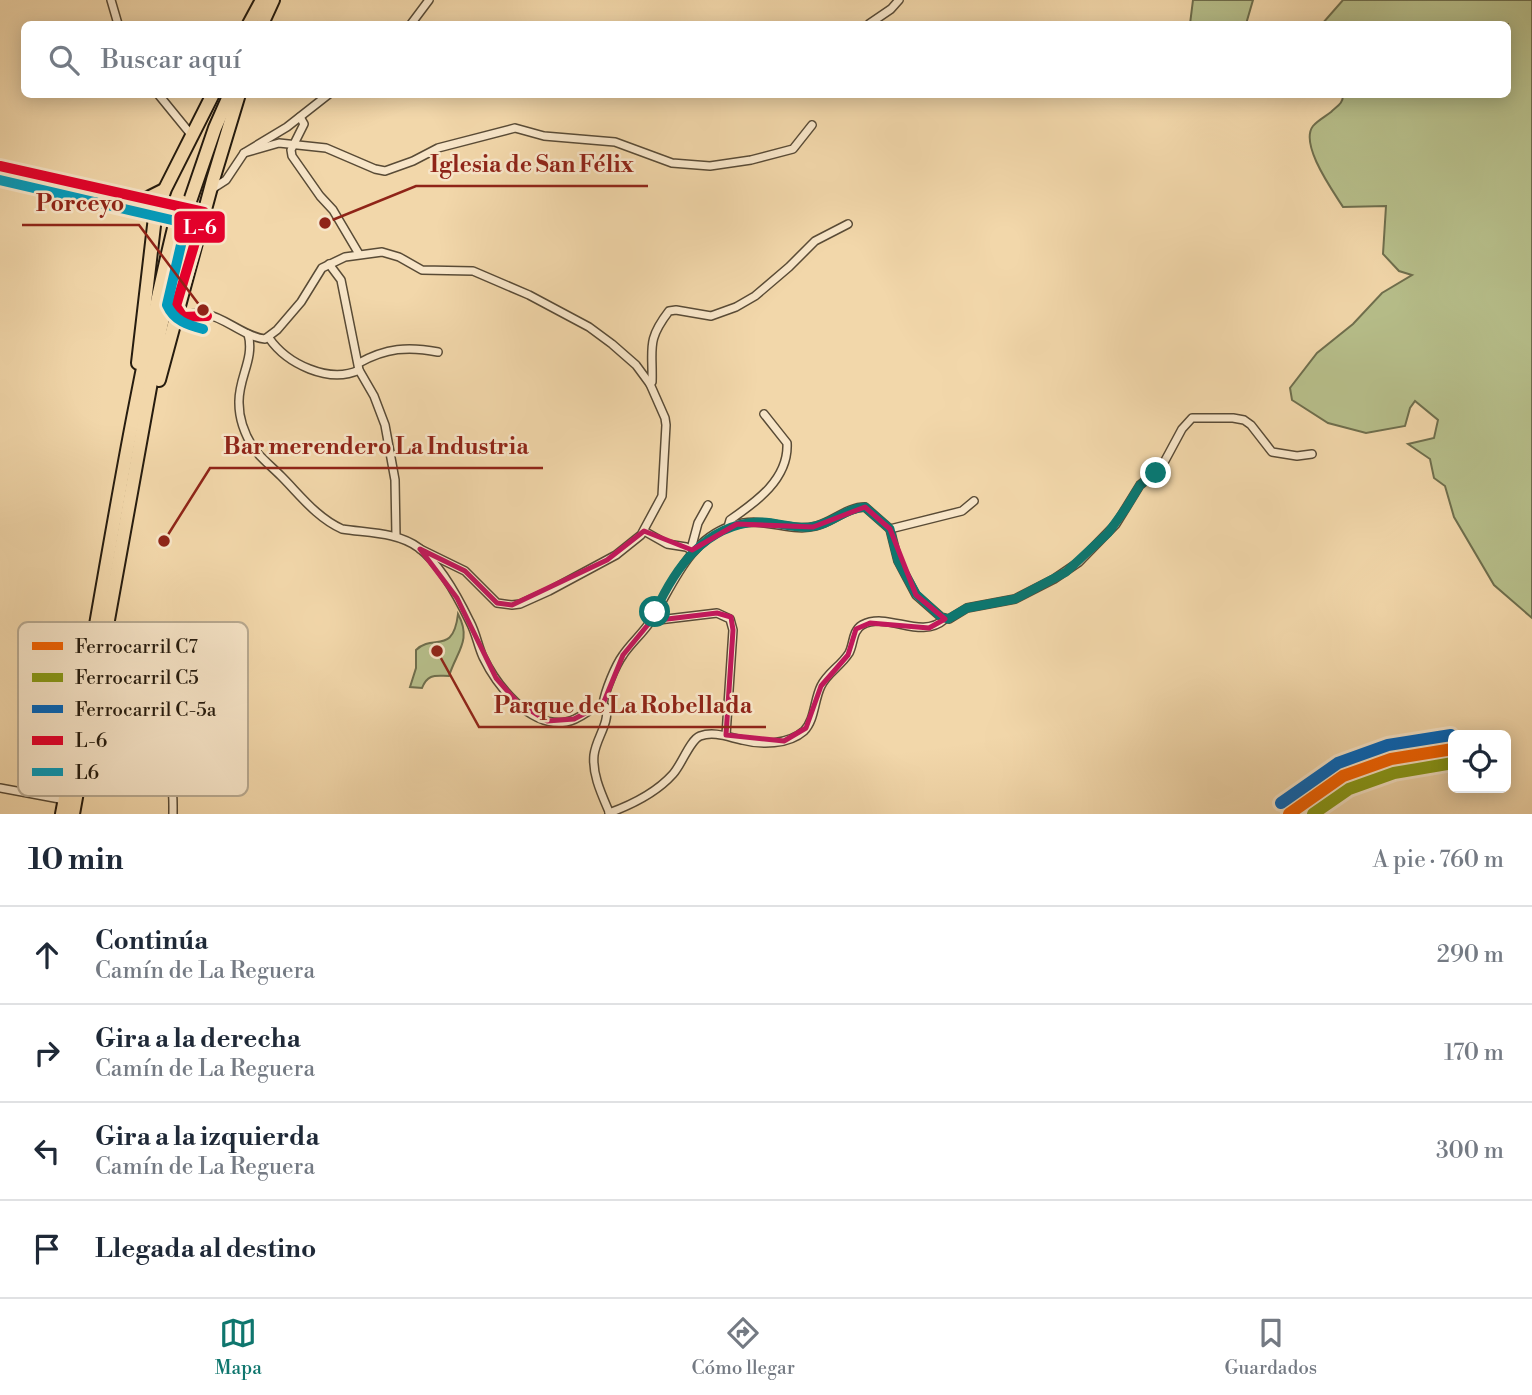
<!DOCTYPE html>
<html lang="es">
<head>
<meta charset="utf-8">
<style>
	body { margin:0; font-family:"Libre Bodoni",serif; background:#f6f6f7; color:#1f2937 }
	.controls { position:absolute; right:21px; bottom:21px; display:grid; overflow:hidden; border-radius:10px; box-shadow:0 4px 18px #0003 }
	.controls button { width:63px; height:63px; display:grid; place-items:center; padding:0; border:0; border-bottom:2px solid #e0e1e3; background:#fff; color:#1f2937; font:35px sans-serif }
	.stop { position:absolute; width:21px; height:21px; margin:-16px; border:5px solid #0f766e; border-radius:50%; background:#fff }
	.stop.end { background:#0f766e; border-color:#fff; box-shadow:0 2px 7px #0008 }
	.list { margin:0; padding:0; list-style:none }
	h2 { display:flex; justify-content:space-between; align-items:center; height:91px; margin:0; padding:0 28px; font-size:30px }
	h2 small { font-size:23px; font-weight:400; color:#747a83 }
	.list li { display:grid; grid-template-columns:46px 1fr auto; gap:21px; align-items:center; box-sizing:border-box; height:98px; padding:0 28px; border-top:2px solid #e0e1e3 }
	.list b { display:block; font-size:26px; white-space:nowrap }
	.list p { margin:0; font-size:23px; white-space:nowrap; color:#747a83 }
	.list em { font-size:23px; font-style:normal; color:#747a83 }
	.icon { flex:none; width:38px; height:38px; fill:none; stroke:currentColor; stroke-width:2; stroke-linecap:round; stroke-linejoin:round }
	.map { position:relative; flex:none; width:1532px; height:814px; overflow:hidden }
	.search { position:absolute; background:#fff; box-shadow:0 4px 18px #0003; left:21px; right:21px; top:21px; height:77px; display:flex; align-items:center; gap:18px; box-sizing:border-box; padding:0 24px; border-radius:10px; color:#747a83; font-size:26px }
	.sheet { height:483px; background:#fff }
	nav { display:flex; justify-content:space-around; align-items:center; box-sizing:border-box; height:98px; border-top:2px solid #e0e1e3; background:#fff; font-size:19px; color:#747a83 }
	nav a { display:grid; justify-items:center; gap:4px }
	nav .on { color:#0f766e }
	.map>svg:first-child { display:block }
	.green { fill:#b7bf8b; stroke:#6e6e4d; stroke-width:2 }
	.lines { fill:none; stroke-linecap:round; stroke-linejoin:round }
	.street-casing { stroke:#594b36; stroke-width:10 }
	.highway-casing { stroke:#261c0f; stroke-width:16 }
	.street { stroke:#f7e5c8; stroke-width:7 }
	.highway { stroke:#f2d7aa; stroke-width:12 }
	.highway-bridge-casing { stroke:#261c0f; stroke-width:16; stroke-linecap:butt }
	.highway-bridge { stroke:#f2d7aa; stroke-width:12 }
	.bus-1-casing { stroke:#f7e5c8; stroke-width:16 }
	.bus-2-casing { stroke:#f7e5c8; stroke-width:16 }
	.bus-1 { stroke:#e4002b; stroke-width:10 }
	.bus-2 { stroke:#049bbb; stroke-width:10 }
	.rail-1-casing { stroke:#f7e5c8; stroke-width:18 }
	.rail-2-casing { stroke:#f7e5c8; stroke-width:18 }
	.rail-3-casing { stroke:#f7e5c8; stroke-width:18 }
	.rail-1 { stroke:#f46201; stroke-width:12 }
	.rail-2 { stroke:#889a16; stroke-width:12 }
	.rail-3 { stroke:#0065bd; stroke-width:12 }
	.route { stroke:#0f766e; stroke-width:9 }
	.marked { fill:none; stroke:#c2185b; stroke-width:5; stroke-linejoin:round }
	.key { fill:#f7e5c8; stroke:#b8a990; stroke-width:2 }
	.key-label { font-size:19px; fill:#261c0f }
	.leader { fill:none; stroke:#8f2418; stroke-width:2.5 }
	.callout-dot { fill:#8f2418; stroke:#f7e5c8; stroke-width:2.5 }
	.callout-label { font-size:23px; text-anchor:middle; font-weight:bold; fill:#8f2418; stroke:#f7e5c8; stroke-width:5; stroke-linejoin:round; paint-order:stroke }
	.line-badge { stroke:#f7e5c8; stroke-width:2.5 }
	.badge-label { font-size:19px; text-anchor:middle; font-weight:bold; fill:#fff }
</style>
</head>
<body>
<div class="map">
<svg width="1532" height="814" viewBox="0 0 1532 814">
	<rect width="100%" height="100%" fill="#f2d7aa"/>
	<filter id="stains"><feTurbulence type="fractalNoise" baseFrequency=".00286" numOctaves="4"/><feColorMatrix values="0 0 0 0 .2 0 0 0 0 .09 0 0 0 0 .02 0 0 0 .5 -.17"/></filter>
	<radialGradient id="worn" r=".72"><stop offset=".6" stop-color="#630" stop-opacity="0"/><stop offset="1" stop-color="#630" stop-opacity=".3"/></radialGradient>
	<g class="green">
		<polygon points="1193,0 1253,0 1246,24 1190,24"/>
		<path d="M1343,0H1532V618L1494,585L1454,517L1445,486L1434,478L1430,459L1408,444L1434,438L1438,420L1415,401L1410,408L1405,426L1366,433L1328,423L1292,400L1290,388L1317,353L1353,324L1382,293L1412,275L1399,271L1383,254L1386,206L1343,207C1333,191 1299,144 1313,126C1317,121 1326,116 1331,112C1337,106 1343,104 1343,95L1508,94V24H1322Z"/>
		<path d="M458,614C472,640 457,651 449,676C436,676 428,673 422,688L410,687L416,668V650C433,633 453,656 458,614Z"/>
	</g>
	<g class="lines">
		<defs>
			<g id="street">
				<polyline points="111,0 118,24"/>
				<polyline points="411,24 429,0"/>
				<polyline points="869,24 891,9 899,0"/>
				<polyline points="158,94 189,132 193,133"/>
				<polyline points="300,117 304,124 291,150 292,156 320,196 333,210 359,254"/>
				<polyline points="244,153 279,143 326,148 375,169 385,171 413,161 438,148 515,128 544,136 615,142 672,163 710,166 751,160 793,149 812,125"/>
				<polyline points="0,166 146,200"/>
				<polyline points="212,189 226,180 244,153 287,127 329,94"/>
				<polyline points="157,203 204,212"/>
				<polyline points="329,264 341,280 359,370 374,396 385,425 395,480 396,536"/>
				<path d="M176,322C208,296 235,336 265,339L277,330L301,302L322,268L345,257L382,252L399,257L422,270L473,271L529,295L589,327L612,344L636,365L650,384L665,418L666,425L662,496L641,535L616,555L549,591L520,604L512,605L497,603L465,571L420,549"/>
				<path d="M248,334C255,359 238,378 239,403C239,419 245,435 254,449C262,459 272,467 281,476C300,495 317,518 342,529C367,533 398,532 419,548C441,565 458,597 470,622C476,633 478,646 483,657C497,686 530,728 566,722C579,720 588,710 599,705L606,707C610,723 596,738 594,755C592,775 602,795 610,814"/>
				<path d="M269,338C287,364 329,384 359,370"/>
				<path d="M359,363C386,348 408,346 438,352"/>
				<path d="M650,384L652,382C653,348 646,341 669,311L676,310L711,316L736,307L755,296L789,267L815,241L848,224"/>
				<path d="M728,527L730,520C756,502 789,479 787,443L764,414"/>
				<polyline points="890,529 962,511 974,501"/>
				<polyline points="644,531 667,544 686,547 693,551"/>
				<polyline points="691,549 698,523 708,505"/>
				<polyline points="650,621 717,613 730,619 733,630 726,735"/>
				<path d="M603,704C605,691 615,666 623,655C631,643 642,634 650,622C673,586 687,541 731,526C763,515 789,533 816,526C833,522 847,507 865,507L890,529L898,561L916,595L941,617L949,619L967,608L1015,599L1054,579L1079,562L1116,524L1140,485L1161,468L1182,429L1192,418H1233L1244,420L1251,425L1272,452L1297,456L1312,454"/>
				<path d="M85,751L154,765C175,777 173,792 173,814"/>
				<polyline points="0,788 65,800"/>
				<path d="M609,813C631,805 657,792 673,774C682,764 690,740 700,736C714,731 728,737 742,740C761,745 788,745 804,731C815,720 814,700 821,686C827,673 841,666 849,653C854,644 852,631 862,625C889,611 920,641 945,619"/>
			</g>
			<g id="highway">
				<polyline points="249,24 262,0"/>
				<polyline points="262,24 273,0"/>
				<polyline points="189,204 215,128 230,94"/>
				<polyline points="155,217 150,205 144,200 164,190"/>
				<polyline points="138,363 155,217 165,189 213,94"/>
				<polyline points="159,380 213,180 239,94"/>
				<path d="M62,814C100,615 128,413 177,216"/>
				<polyline points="73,814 160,332 185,218"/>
			</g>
		</defs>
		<use href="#street" class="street-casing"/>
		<use href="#highway" class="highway-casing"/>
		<use href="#street" class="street"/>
		<use href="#highway" class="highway"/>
		<defs>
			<g id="highway-bridge">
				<polyline points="177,216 181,201"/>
				<polyline points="185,218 189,204"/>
			</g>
		</defs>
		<use href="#highway-bridge" class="highway-bridge-casing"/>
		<use href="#highway-bridge" class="highway-bridge"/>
		<defs>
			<polyline id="bus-1" points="0,166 204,212 176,306 183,317 207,316"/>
			<path id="bus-2" d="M0,180L189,224L184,232L167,305C174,321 188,325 203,329"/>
		</defs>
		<use href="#bus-1" class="bus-1-casing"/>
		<use href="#bus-2" class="bus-2-casing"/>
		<use href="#bus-1" class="bus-1"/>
		<use href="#bus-2" class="bus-2"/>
		<defs>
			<polyline id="rail-1" points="1289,814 1343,776 1391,759 1453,749"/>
			<polyline id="rail-2" points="1313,814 1349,789 1394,773 1453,763"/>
			<polyline id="rail-3" points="1281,803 1338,763 1388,745 1451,735"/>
		</defs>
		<use href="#rail-1" class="rail-1-casing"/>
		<use href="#rail-2" class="rail-2-casing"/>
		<use href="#rail-3" class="rail-3-casing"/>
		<use href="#rail-1" class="rail-1"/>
		<use href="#rail-2" class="rail-2"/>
		<use href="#rail-3" class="rail-3"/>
	</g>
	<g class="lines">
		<path class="route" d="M655,612C675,568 705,525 757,522C775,521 792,529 810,527C831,525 845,508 865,507L890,529L898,561L916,594L941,617L948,619L967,608L1015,599L1066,572L1108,533L1126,508L1140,485L1156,473"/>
	</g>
	<path class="marked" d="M865,507L890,529L916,595L945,619L929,628L870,623L856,629L848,655L821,686L806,728L784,741L726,735L733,630L731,617L717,613L651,621L623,655L603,704L574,719L547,721L517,702L496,678L457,598L420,549L465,571L497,603L512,605L607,560L644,531L692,550L737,524L813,527Z"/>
	<rect x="18" y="622" width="230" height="174" rx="10" class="key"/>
	<rect x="32" y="642" width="31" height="8" fill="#f46201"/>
	<rect x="32" y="673" width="31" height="9" fill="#889a16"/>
	<rect x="32" y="705" width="31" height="8" fill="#0065bd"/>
	<rect x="32" y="736" width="31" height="9" fill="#e4002b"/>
	<rect x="32" y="768" width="31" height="8" fill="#049bbb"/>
	<g class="key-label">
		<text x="75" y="653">Ferrocarril C7</text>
		<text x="75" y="684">Ferrocarril C5</text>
		<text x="75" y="716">Ferrocarril C-5a</text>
		<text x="75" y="747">L-6</text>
		<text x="75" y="779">L6</text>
	</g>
	<path class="leader" d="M325 223L416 186H648M203 310L139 225H22M164 541L210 468H543M437 651L479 727H766"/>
	<g class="callout-dot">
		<circle cx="325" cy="223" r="7"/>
		<circle cx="203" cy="310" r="7"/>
		<circle cx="164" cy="541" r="7"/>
		<circle cx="437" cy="651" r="7"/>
	</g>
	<g class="callout-label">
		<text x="532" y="172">Iglesia de San Félix</text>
		<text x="80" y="211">Porceyo</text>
		<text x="376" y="454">Bar merendero La Industria</text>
		<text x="623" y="713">Parque de La Robellada</text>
	</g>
	<rect class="line-badge" x="173" y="210" width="53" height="34" rx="7" fill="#e4002b"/>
	<g class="badge-label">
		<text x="200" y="234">L-6</text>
	</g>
	<rect width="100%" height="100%" filter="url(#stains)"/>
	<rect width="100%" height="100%" fill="url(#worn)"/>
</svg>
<div class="controls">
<button><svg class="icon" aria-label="locate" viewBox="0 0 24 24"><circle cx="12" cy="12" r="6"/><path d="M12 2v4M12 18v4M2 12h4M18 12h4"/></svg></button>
</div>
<div class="stop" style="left:655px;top:612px"></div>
<div class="stop end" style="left:1156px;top:473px"></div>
<div class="search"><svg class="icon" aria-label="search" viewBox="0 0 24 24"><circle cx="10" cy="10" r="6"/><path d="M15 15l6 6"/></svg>Buscar aquí</div>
</div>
<section class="sheet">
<h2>10 min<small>A pie · 760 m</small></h2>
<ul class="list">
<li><svg class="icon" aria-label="ahead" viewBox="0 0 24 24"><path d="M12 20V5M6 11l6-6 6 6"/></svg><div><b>Continúa</b><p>Camín de La Reguera</p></div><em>290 m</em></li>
<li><svg class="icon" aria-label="right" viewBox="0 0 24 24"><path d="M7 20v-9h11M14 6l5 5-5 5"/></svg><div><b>Gira a la derecha</b><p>Camín de La Reguera</p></div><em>170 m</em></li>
<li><svg class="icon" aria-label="left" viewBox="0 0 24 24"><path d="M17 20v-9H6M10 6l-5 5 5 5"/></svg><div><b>Gira a la izquierda</b><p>Camín de La Reguera</p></div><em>300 m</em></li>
<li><svg class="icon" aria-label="arrive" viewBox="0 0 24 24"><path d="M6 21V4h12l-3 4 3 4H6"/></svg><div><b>Llegada al destino</b></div></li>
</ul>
</section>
<nav>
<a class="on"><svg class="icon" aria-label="map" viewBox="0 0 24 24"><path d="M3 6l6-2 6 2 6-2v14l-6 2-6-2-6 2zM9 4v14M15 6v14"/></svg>Mapa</a>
<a><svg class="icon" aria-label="directions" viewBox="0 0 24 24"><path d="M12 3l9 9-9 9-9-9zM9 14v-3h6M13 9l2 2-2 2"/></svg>Cómo llegar</a>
<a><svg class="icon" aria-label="saved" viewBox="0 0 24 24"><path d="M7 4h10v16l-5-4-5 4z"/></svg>Guardados</a>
</nav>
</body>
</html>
